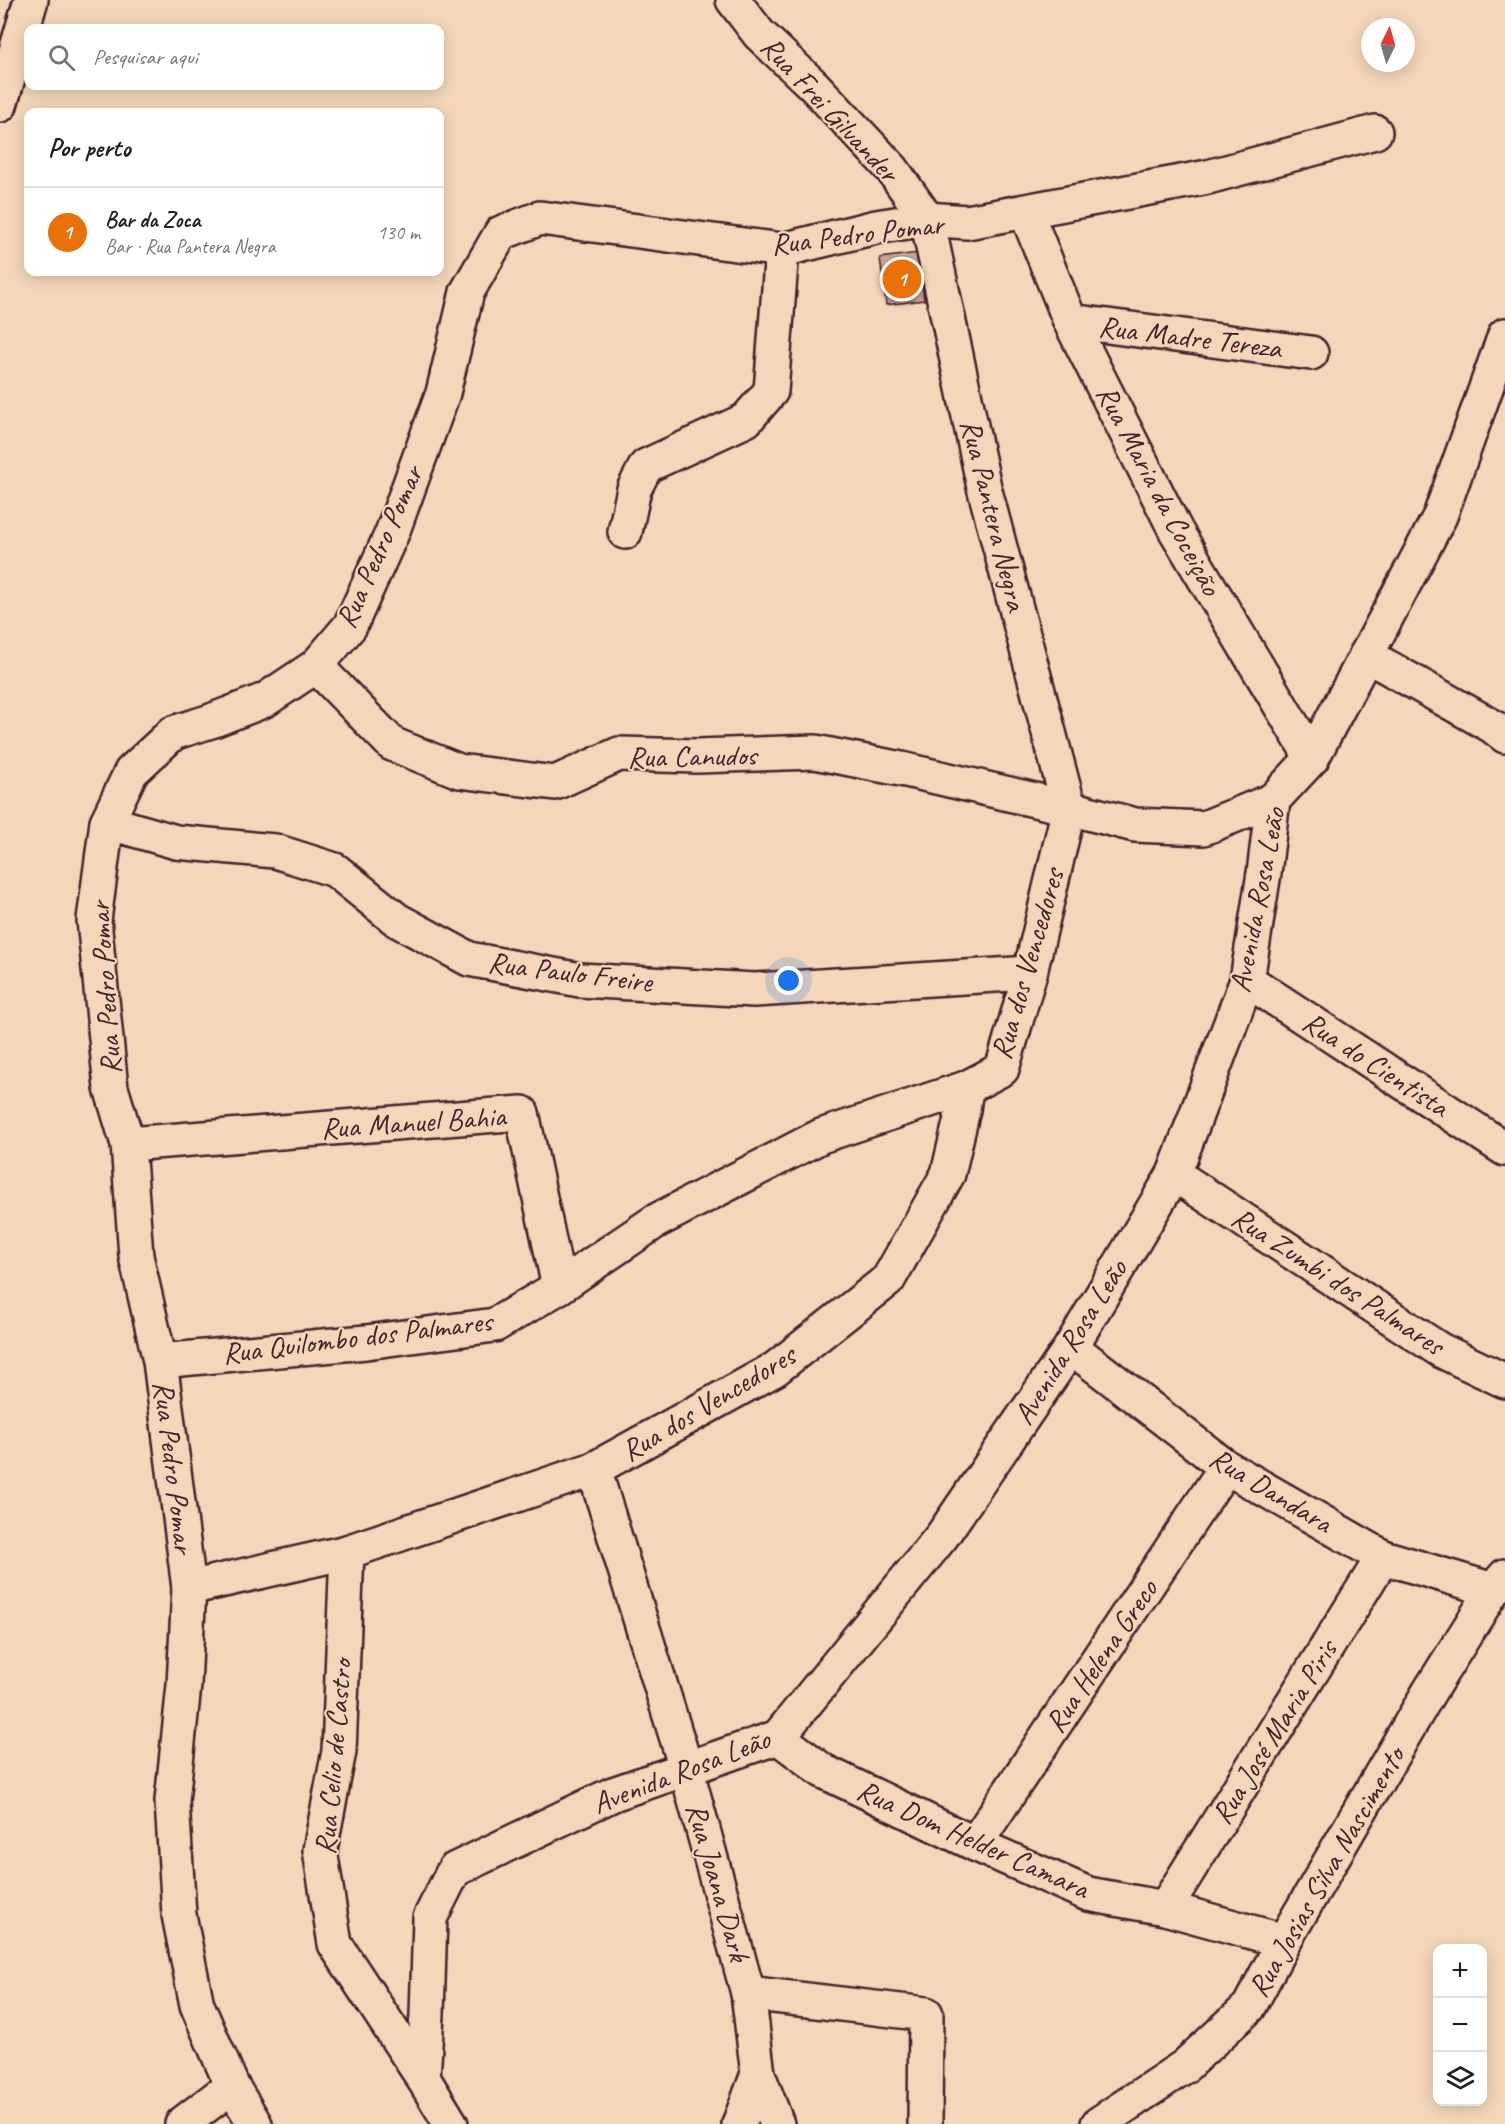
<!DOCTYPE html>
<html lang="pt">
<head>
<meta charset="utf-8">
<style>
	body { margin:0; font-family:Caveat,sans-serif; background:#f6f6f6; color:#202124 }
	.controls { position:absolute; right:18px; bottom:18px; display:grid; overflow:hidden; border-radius:12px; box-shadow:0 3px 15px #0003 }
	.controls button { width:54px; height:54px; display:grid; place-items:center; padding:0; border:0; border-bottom:2px solid #e0e0e0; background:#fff; color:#202124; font:30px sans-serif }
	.compass { position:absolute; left:1361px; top:18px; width:54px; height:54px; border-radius:50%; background:#fff; box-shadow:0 3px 15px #0003; rotate:5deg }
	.you { position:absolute; left:789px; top:981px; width:21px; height:21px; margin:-15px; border:4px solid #fff; border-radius:50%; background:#1a73e8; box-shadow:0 0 0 9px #1a73e833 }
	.badge { display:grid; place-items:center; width:39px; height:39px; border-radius:50%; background:#d93025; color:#fff; font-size:20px; font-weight:700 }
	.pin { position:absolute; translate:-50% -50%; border:3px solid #fff; box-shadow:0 2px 6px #0006 }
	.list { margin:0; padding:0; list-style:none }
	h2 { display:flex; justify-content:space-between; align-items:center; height:78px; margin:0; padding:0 24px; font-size:26px }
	h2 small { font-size:20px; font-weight:400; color:#757577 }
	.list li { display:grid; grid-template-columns:39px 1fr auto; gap:18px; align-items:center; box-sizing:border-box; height:90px; padding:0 24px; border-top:2px solid #e0e0e0 }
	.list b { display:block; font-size:22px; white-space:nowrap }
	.list p { margin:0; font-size:20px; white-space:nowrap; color:#757577 }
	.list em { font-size:20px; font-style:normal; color:#757577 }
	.icon { flex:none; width:33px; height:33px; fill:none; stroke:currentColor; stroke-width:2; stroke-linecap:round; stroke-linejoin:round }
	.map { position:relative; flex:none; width:1505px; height:2124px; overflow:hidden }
	.search { position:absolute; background:#fff; box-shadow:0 3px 15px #0003; left:24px; top:24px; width:420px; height:66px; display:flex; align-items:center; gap:15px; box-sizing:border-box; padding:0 21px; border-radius:12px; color:#757577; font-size:22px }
	.panel { position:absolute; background:#fff; box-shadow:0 3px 15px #0003; left:24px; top:108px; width:420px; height:168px; border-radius:12px }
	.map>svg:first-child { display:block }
	.building { fill:#c7a694; stroke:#4a1f2b; stroke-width:1.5 }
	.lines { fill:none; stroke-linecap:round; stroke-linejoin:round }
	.street-casing { stroke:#4a1f2b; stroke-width:38 }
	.street { stroke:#f4d7ba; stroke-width:33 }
	.labels { text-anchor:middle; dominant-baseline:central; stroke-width:4.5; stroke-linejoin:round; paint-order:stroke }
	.street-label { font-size:30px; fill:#4a1f2b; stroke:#f4d7ba }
</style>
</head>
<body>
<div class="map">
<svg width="1505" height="2124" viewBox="0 0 1505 2124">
	<rect width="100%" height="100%" fill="#f4d7ba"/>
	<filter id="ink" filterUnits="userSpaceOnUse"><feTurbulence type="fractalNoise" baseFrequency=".0167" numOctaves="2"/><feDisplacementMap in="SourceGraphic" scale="12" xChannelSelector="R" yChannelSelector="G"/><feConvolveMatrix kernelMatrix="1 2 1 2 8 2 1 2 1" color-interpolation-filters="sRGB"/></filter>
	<g filter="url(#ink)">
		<polygon class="building" points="918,253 924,300 886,305 880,258"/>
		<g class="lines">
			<defs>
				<g id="street">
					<polyline points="0,105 31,0"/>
					<polyline points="1026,212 1070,321 1176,531 1312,758"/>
					<polyline points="1070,321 1311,353"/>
					<polyline points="625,532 634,489 646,466 746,420 771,391 782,250"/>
					<polyline points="1366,655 1492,726 1505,736"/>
					<polyline points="316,666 392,744 459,771 555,783 619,754 698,756 815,752 906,770 1069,808 984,487 927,219 892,169 814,86 759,34 733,0"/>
					<polyline points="107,822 176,842 275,851 335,870 397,920 469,959 580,980 754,990 1030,973"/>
					<polyline points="1247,980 1505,1149"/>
					<polyline points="128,1144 522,1113 559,1287"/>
					<polyline points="1174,1174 1440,1350 1505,1381"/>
					<polyline points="1071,1347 1226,1467 1383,1557 1493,1590"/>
					<polyline points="160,1361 366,1342 495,1325 559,1287 656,1221 821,1136 966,1088"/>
					<polyline points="594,1469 686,1768 748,1993 758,2074 739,2124"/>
					<polyline points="347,1552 339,1751 320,1850 335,1944 423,2078"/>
					<polyline points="189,1588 347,1552 594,1469 775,1369 888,1280 948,1174 963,1110 966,1088 1002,1069 1030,973 1069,808 1135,825 1204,828 1273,800"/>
					<polyline points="778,1737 823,1771 975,1844 1088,1894 1165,1908 1284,1941"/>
					<polyline points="975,1844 1226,1467"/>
					<polyline points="1165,1908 1383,1557"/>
					<polyline points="748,1993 926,2014 925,2124"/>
					<polyline points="758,2074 777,2124"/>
					<polyline points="182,2124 232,2086"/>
					<polyline points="255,2124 232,2086 197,2005 179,1915 172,1801 184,1685 189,1588 160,1361 136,1256 128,1144 111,1088 94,920 107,822 131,772 173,733 211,721 265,700 316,666 350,626 392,533 443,393 467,292 501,233 540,218 782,250 876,227 927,219 967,222 1208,177 1375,132"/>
					<polyline points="451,2124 423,2078 427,2014 430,1918 454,1870 613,1794 778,1737 942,1536 1071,1347 1174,1174 1247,980 1264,873 1273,800 1312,758 1440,516 1505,335"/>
					<polyline points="1098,2124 1185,2066 1249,2007 1284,1941 1429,1692 1493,1590 1505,1576"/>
				</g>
			</defs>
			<use href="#street" class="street-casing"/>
			<use href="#street" class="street"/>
		</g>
	</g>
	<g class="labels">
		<g class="street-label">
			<text transform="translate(830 109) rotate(47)">Rua Frei Gilvander</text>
			<text transform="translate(857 234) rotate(-7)">Rua Pedro Pomar</text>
			<text transform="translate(1190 337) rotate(7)">Rua Madre Tereza</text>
			<text transform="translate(1159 490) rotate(62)">Rua Maria da Coceição</text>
			<text transform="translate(994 515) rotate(76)">Rua Pantera Negra</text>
			<text transform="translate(379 547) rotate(-66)">Rua Pedro Pomar</text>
			<text transform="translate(692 756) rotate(-1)">Rua Canudos</text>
			<text transform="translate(1257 900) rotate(-79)">Avenida Rosa Leão</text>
			<text transform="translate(1027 964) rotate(-74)">Rua dos Vencedores</text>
			<text transform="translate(570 972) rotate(7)">Rua Paulo Freire</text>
			<text transform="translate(105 988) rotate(-94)">Rua Pedro Pomar</text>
			<text transform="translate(1376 1064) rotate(33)">Rua do Cientista</text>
			<text transform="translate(413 1122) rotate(-4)">Rua Manuel Bahia</text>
			<text transform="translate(1338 1281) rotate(33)">Rua Zumbi dos Palmares</text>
			<text transform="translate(357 1337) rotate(-7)">Rua Quilombo dos Palmares</text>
			<text transform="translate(1070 1342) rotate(-58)">Avenida Rosa Leão</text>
			<text transform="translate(708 1403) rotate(-31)">Rua dos Vencedores</text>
			<text transform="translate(174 1467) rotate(83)">Rua Pedro Pomar</text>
			<text transform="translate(1271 1490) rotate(31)">Rua Dandara</text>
			<text transform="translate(1101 1656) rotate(-56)">Rua Helena Greco</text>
			<text transform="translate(1274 1732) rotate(-58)">Rua José Maria Piris</text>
			<text transform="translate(333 1757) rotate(-85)">Rua Celio de Castro</text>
			<text transform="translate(681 1771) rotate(-21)">Avenida Rosa Leão</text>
			<text transform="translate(973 1839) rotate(24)">Rua Dom Helder Camara</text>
			<text transform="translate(1326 1872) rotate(-60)">Rua Josias Silva Nascimento</text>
			<text transform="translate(718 1882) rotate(74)">Rua Joana Dark</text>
		</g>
	</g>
</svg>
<div class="controls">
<button>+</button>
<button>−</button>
<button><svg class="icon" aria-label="layers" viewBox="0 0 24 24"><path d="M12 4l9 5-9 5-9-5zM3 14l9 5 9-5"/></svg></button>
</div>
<svg class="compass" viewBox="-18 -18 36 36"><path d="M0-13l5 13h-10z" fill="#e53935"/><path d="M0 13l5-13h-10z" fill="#757577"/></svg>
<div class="you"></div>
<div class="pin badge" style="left:902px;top:279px;background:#e8710a">1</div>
<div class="search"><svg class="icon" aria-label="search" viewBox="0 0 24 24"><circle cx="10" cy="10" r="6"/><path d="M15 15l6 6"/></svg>Pesquisar aqui</div>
<section class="panel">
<h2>Por perto<small></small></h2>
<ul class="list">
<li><span class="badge" style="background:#e8710a">1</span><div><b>Bar da Zoca</b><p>Bar · Rua Pantera Negra</p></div><em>130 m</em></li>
</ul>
</section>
</div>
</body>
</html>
